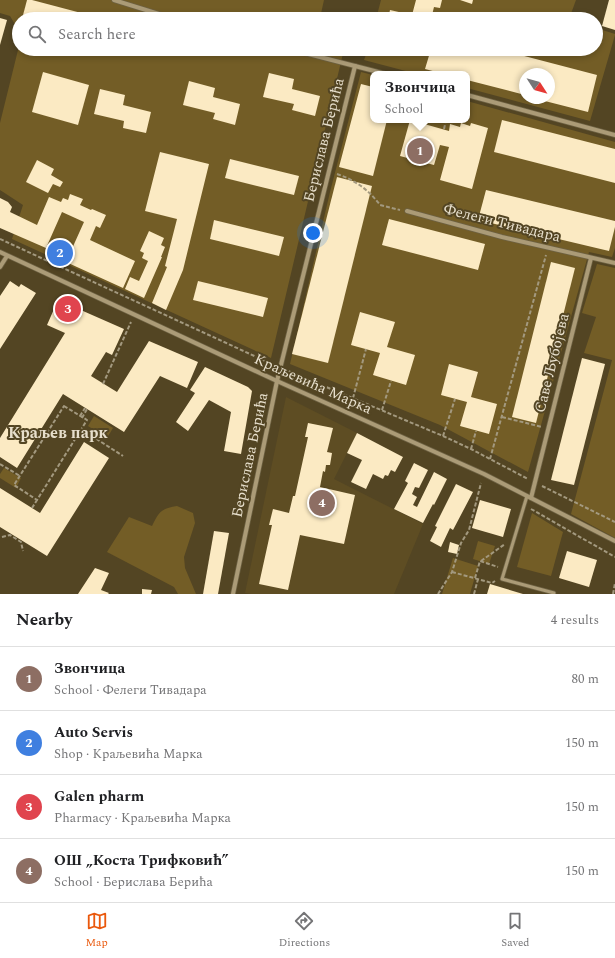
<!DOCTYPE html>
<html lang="en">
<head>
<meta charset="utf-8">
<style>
	body { margin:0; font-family:Spectral,serif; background:#f2f2f2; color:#202124 }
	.compass { position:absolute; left:519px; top:68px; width:36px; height:36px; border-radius:50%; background:#fff; box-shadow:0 2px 6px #0003; rotate:126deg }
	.you { position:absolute; left:313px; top:233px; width:14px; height:14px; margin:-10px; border:3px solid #fff; border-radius:50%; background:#1a73e8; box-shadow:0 0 0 6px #1a73e833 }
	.badge { display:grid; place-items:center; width:26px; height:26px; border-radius:50%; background:#ea580c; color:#fff; font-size:13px; font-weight:700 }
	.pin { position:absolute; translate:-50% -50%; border:2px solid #fff; box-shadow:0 1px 4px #0006 }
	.popup { position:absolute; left:370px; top:71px; width:100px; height:52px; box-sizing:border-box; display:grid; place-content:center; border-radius:8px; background:#fff; filter:drop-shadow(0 1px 3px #0005); font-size:13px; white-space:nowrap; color:#757577 }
	.popup b { font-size:15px; color:#202124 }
	.popup::after { content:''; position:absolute; left:50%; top:100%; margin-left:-8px; border:8px solid transparent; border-top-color:#fff }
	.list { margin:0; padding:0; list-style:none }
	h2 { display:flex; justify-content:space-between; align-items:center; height:52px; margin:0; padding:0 16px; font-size:17px }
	h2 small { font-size:13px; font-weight:400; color:#757577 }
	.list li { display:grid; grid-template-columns:26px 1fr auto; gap:12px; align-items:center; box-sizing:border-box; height:64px; padding:0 16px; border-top:1px solid #e0e0e0 }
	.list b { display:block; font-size:15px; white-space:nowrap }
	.list p { margin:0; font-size:13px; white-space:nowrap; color:#757577 }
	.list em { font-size:13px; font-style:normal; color:#757577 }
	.icon { flex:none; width:22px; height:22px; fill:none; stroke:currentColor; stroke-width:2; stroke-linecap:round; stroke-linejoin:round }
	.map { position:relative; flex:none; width:615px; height:594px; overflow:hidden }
	.search { position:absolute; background:#fff; box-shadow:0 2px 6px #0003; left:12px; right:12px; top:12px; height:44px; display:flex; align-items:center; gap:10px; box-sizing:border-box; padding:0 14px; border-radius:22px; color:#757577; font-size:15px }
	.sheet { height:308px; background:#fff }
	nav { display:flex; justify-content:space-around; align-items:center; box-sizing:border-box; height:56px; border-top:1px solid #e0e0e0; background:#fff; font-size:11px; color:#757577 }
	nav a { display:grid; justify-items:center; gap:2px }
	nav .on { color:#ea580c }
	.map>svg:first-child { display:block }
	.built { fill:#5e4d23 }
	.green { fill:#735d26; fill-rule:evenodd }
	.building { fill:#fbeac3 }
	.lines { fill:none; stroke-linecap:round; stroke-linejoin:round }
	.service-casing { stroke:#6d6143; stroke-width:4.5 }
	.minor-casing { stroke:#6d6143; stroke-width:5.5 }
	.path { stroke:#a3997f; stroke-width:2; stroke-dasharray:4 2; stroke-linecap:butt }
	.service { stroke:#ab9b77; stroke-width:3 }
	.minor { stroke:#ab9b77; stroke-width:4 }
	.labels { text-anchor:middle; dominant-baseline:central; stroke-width:4; stroke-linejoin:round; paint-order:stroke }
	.street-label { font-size:15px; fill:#e7dfcc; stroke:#534523 }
	.neighbourhood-label { font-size:16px; font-weight:bold; fill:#e7dfcc; stroke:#534523 }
</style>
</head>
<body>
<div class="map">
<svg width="615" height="594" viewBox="0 0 615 594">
	<rect width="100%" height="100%" fill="#534523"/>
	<polygon class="built" points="286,397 357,433 334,479 423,524 394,594 251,594 245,593"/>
	<g class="green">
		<polygon points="0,0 324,0 320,18 322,19 19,19 19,31 10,16 0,13"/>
		<polygon points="381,0 576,0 569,19 376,19"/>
		<path d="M596,28L615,34V35L590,121L467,88V74H417L364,60L368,49H596ZM525,74H549V98H525Z"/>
		<polygon points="19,46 19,49 344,49 271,358 12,239 23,205 0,190 0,123"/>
		<polygon points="361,72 373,75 373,120 467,120 467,101 615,142 615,248 612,257 589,252 528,472 440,425 290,364 330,192"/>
		<polygon points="597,264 615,268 615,538 571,514 612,360 584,353 596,317 582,313"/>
		<polygon points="94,416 113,428 107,438 88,426"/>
		<polygon points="4,468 21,478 16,488 0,478 0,474"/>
		<path d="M177,506L193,513L195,523L184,557L185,568L196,594H178L174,587L107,552L129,517L152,526C159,512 160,509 177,506Z"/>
		<polygon points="532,513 563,532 551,576 517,567"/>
		<polygon points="478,541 495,546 489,564 473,559"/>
		<polygon points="453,558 478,566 470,594 442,594"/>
	</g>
	<g class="building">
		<polygon points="27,0 32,0 104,19 22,19"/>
		<polygon points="416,0 442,0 440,8 434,7 431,19 388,19 390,10 412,15"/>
		<polygon points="460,0 473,0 472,4"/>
		<polygon points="609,0 615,0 615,30 602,26"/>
		<polygon points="0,18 7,20 0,45"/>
		<polygon points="395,49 423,49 421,56"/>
		<polygon points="431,49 498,49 597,75 588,112 537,99 549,98 549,74 525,74 525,95 467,80 467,74 444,74 425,69"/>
		<polygon points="43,72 89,85 78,125 32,112"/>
		<polygon points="269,73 294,79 292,89 320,96 315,116 292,110 294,104 263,97"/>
		<polygon points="189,81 215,88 213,97 240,104 235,125 213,119 215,113 183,105"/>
		<polygon points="361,84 373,87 373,120 387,120 373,176 339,167"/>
		<polygon points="100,89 125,95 123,105 151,112 146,133 123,128 124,121 94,114"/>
		<polygon points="410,120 449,131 450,124 460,127 461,123 470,126 471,123 488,128 472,189 440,180 449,147 440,145 434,165 400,156"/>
		<polygon points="502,120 615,149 615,183 494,152"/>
		<polygon points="160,152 209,164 183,270 166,310 152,303 167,267 165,266 177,219 145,211"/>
		<polygon points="230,159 299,176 294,195 225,178"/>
		<polygon points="37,160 54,169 51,175 63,182 60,187 53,184 48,193 26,182"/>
		<polygon points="337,177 372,186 328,363 292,354"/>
		<polygon points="486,190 615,221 615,227 609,251 478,220"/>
		<polygon points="70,194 83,199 80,205 91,210 92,209 106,215 100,228 96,226 90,240 135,261 123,288 66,262 84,222 62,212 46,248 0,228 0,198 8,202 12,207 10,212 37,225 49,197 61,202 63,198 68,200"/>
		<polygon points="389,219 485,244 478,270 382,245"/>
		<polygon points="214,220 284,237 279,256 210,239"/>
		<polygon points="149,231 164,238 161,245 165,247 161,257 162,257 144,298 125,289 130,277 139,281 148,261 142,258 144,253 140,251"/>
		<polygon points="551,262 575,268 536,423 512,417"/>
		<polygon points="10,281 19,287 21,284 36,293 0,349 0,296"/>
		<polygon points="198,281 268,298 263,317 193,300"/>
		<polygon points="58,300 124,329 112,355 106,352 91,376 117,392 149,341 198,362 187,388 160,376 124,432 63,394 17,468 0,457 0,438 65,333 47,325"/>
		<polygon points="360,312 395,322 387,347 415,355 406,385 373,375 380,353 351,345"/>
		<polygon points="582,358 605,364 574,485 551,480"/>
		<polygon points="449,364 478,372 471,397 497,404 489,434 460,426 467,402 441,395"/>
		<polygon points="205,367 248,387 252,391 241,454 224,451 231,412 209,400 188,431 176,422 195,393 190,390"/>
		<polygon points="308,423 333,428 327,452 332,453 330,465 326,465 325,472 323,471 320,487 355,495 344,544 300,535 288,590 259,584 272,525 269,525 273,509 289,513 293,496 295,496 308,437 305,437"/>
		<polygon points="357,433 403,457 395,472 391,470 388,476 385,475 383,479 373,474 366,489 351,482 362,460 347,453"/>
		<polygon points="84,442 109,458 47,556 0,527 0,488 40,513"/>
		<polygon points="414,463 428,470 419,488 415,487 412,494 417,497 413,505 417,507 434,472 447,479 434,505 433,504 423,523 394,509 408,483 405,481"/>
		<polygon points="456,484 473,492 453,530 450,528 441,547 430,541 437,527 435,526"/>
		<polygon points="480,500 511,509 503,537 472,528"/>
		<polygon points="214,531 229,533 218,594 203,594"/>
		<polygon points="450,542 459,545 457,554 448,552"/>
		<polygon points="567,551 597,560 589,587 559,578"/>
		<polygon points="95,568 109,573 101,590 109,593 108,594 78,594"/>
		<polygon points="490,584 523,594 487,594"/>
		<polygon points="142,589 152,590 151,594 142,594"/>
	</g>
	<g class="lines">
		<defs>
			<polyline id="service" points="527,496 502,579 554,593"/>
			<g id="minor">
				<polyline points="114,0 175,19"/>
				<polyline points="289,49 386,74"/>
				<polyline points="467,95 615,135"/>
				<polyline points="407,211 502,237 615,263"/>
				<polyline points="0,252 277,381 484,474 615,541"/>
				<polyline points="0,267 7,256"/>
				<polyline points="531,498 591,258"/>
				<polyline points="233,594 277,381 355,66"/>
			</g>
		</defs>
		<use href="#service" class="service-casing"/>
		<use href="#minor" class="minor-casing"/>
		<g class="path">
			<polyline points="444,129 446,120"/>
			<path d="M337,174C355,180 369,190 380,205L400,210"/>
			<polyline points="0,239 274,365"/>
			<polyline points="288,371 443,436 471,449 528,479"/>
			<polyline points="103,384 131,322"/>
			<polyline points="353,398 366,349"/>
			<polygon points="64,406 87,420 37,500 14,485"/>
			<polyline points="382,410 391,381"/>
			<polyline points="80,416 85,408"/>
			<polyline points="502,417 542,427"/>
			<polyline points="82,418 87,409"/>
			<polyline points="81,429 123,456"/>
			<polyline points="443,436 455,399"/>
			<polyline points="471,449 476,431"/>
			<polyline points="490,459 546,255"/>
			<polyline points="0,464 20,476"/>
			<polyline points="542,486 615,522"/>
			<polyline points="32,508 37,500"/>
			<polyline points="531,509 615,557"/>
			<polyline points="2,537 10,535 21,542 23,551"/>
			<polyline points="481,561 505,544"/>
			<polyline points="452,572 492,583 495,581"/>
			<polyline points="475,578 480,561 498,567"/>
			<polyline points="438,594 452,572 461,543 469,530 481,483"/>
			<polyline points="474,594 478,579"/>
			<polyline points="613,594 615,583"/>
		</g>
		<use href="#service" class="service"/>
		<use href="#minor" class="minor"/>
	</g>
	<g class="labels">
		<g class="street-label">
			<text transform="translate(324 140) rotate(-76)">Берислава Берића</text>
			<text transform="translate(502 223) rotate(14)">Фелеги Тивадара</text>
			<text transform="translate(552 363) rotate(-76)">Саве Љубојева</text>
			<text transform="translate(313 384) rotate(24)">Краљевића Марка</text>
			<text transform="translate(250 455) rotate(-78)">Берислава Берића</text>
		</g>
		<g class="neighbourhood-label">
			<text x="58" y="433">Краљев парк</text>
		</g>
	</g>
</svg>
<svg class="compass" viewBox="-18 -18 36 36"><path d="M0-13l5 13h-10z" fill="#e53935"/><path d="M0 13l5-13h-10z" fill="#757577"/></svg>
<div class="you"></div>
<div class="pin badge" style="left:420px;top:151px;background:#8d6e63">1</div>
<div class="popup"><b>Звончица</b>School</div>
<div class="pin badge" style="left:60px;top:253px;background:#3f7fe0">2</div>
<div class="pin badge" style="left:68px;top:309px;background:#e0444e">3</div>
<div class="pin badge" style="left:322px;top:503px;background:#8d6e63">4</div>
<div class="search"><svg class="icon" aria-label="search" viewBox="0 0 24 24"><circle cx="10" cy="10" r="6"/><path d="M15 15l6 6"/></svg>Search here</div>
</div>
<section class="sheet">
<h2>Nearby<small>4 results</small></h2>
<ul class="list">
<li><span class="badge" style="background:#8d6e63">1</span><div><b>Звончица</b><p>School · Фелеги Тивадара</p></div><em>80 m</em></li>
<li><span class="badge" style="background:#3f7fe0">2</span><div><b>Auto Servis</b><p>Shop · Краљевића Марка</p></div><em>150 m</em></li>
<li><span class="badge" style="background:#e0444e">3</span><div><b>Galen pharm</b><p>Pharmacy · Краљевића Марка</p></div><em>150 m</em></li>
<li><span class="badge" style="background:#8d6e63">4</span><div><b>ОШ „Коста Трифковић”</b><p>School · Берислава Берића</p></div><em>150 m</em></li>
</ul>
</section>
<nav>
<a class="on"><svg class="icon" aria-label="map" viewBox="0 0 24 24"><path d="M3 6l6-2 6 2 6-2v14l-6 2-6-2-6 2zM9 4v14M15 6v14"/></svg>Map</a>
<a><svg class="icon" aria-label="directions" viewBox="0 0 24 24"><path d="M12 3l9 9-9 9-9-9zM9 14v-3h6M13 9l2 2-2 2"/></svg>Directions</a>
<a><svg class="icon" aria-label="saved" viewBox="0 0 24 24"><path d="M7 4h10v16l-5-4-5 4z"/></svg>Saved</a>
</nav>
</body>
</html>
